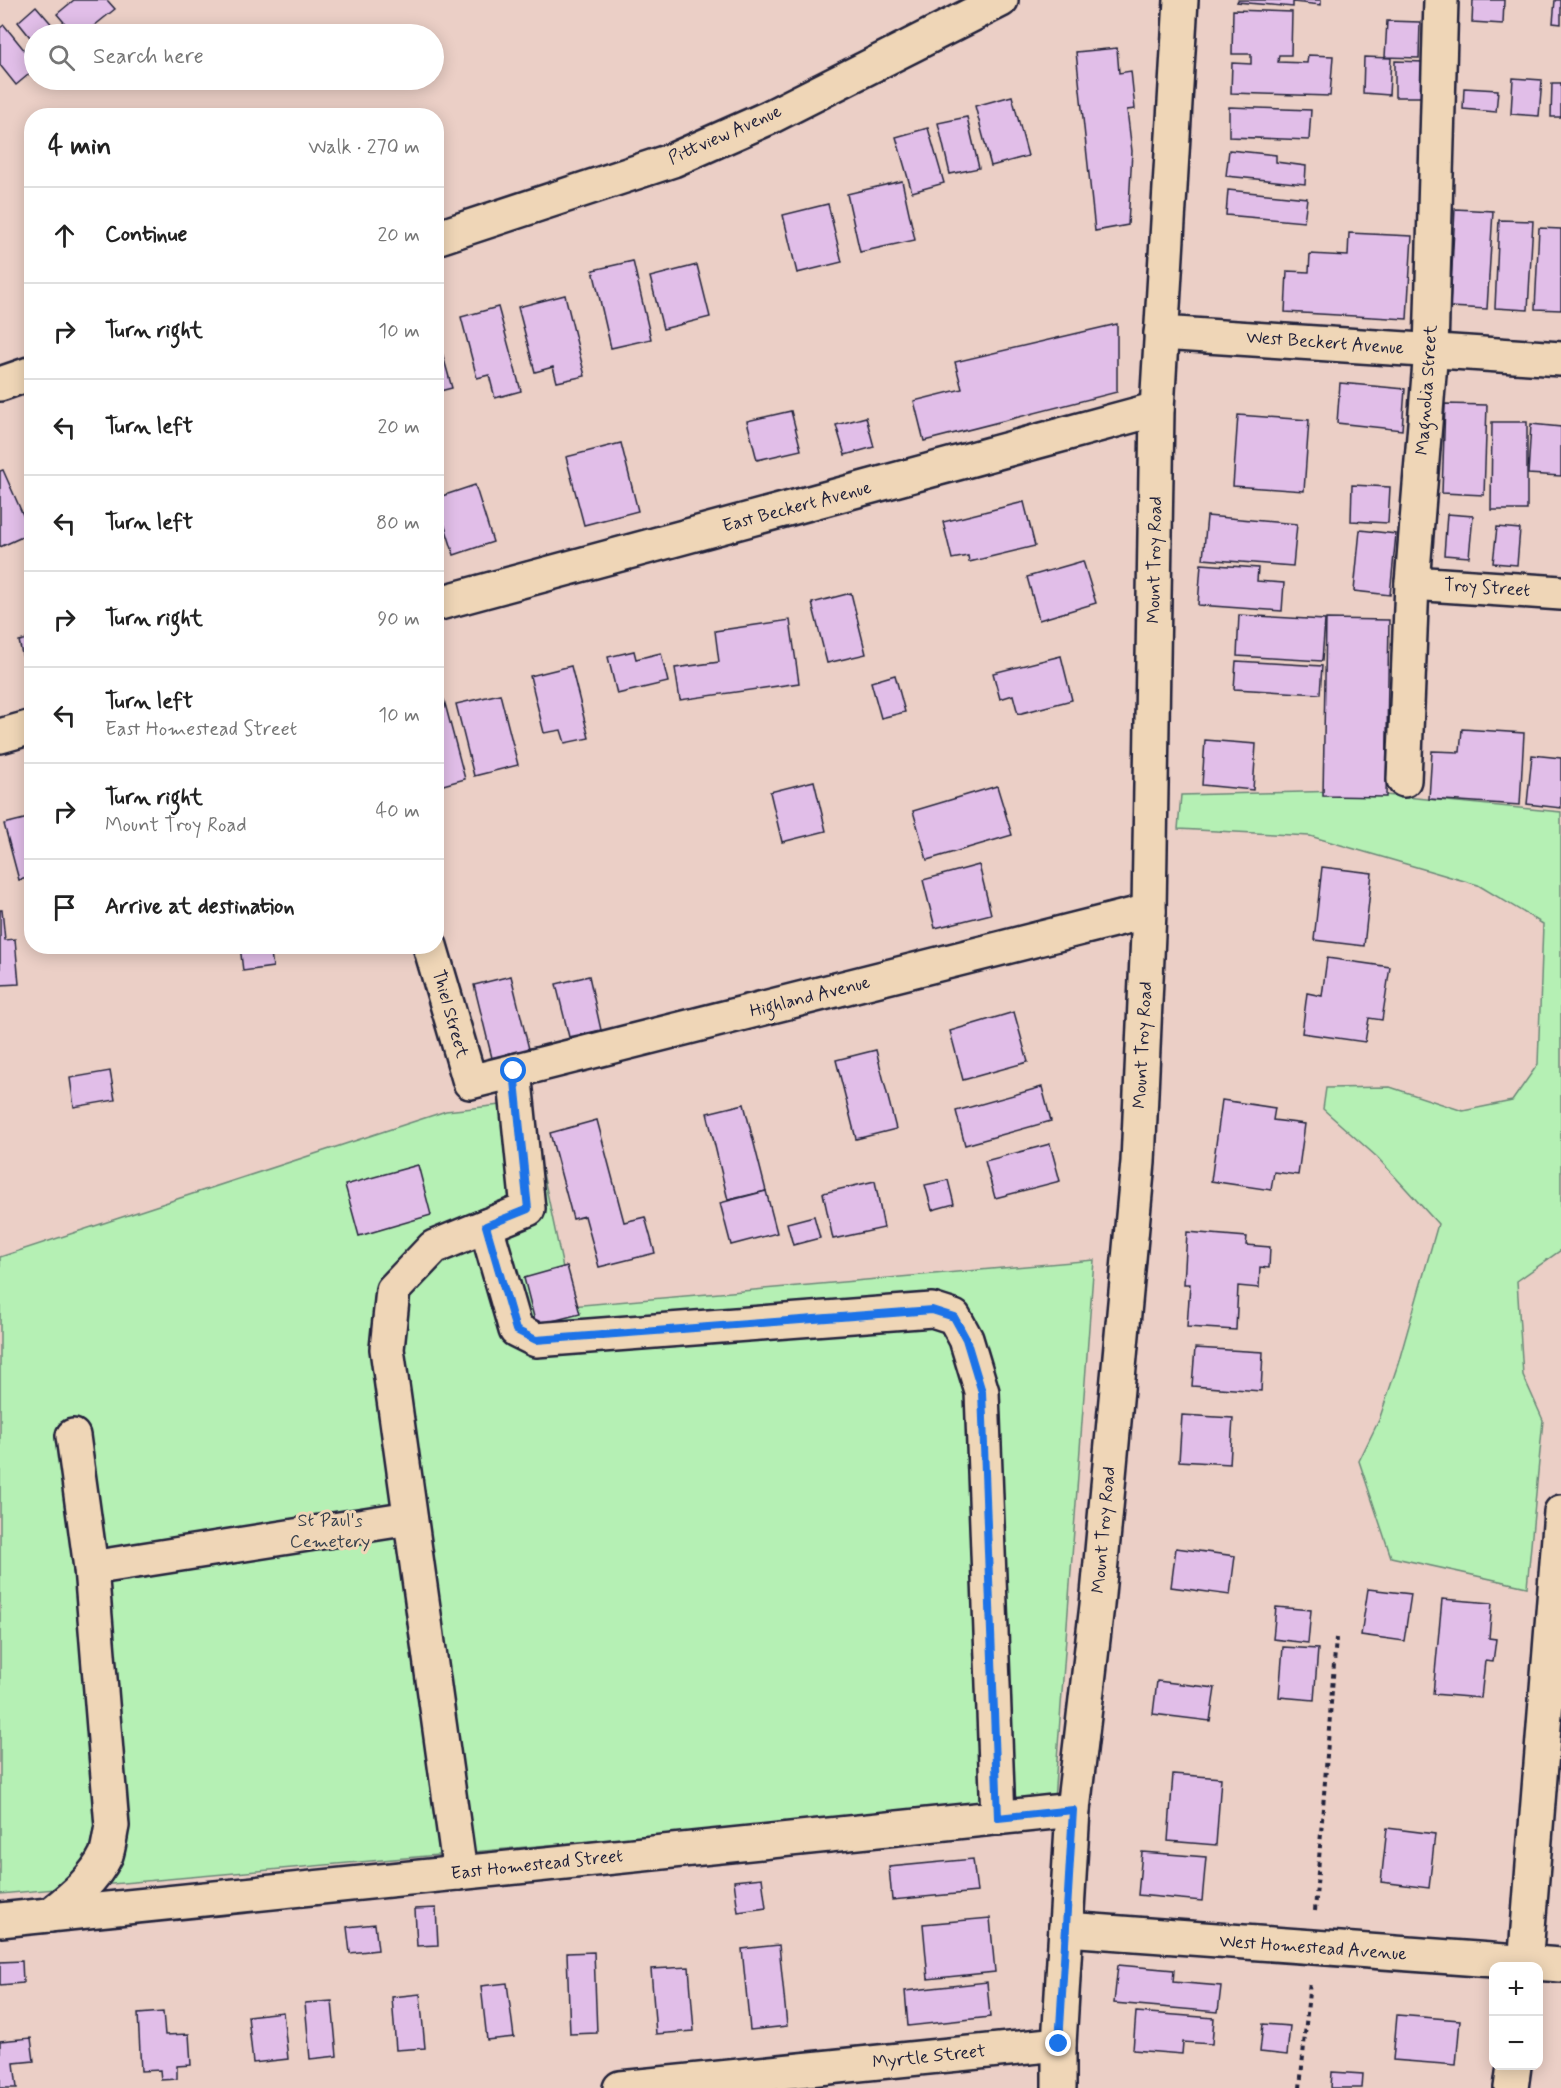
<!DOCTYPE html>
<html lang="en">
<head>
<meta charset="utf-8">
<style>
	body { margin:0; font-family:Mynerve,sans-serif; background:#f2f2f2; color:#222 }
	.controls { position:absolute; right:18px; bottom:18px; display:grid; overflow:hidden; border-radius:12px; box-shadow:0 3px 15px #0003 }
	.controls button { width:54px; height:54px; display:grid; place-items:center; padding:0; border:0; border-bottom:2px solid #e0e0e0; background:#fff; color:#222; font:30px sans-serif }
	.stop { position:absolute; width:18px; height:18px; margin:-14px; border:4px solid #1a73e8; border-radius:50%; background:#fff }
	.stop.end { background:#1a73e8; border-color:#fff; box-shadow:0 2px 6px #0008 }
	.list { margin:0; padding:0; list-style:none }
	h2 { display:flex; justify-content:space-between; align-items:center; height:78px; margin:0; padding:0 24px; font-size:26px }
	h2 small { font-size:20px; font-weight:400; color:#767676 }
	.list li { display:grid; grid-template-columns:39px 1fr auto; gap:18px; align-items:center; box-sizing:border-box; height:96px; padding:0 24px; border-top:2px solid #e0e0e0 }
	.list b { display:block; font-size:22px; white-space:nowrap }
	.list p { margin:0; font-size:20px; white-space:nowrap; color:#767676 }
	.list em { font-size:20px; font-style:normal; color:#767676 }
	.icon { flex:none; width:33px; height:33px; fill:none; stroke:currentColor; stroke-width:2; stroke-linecap:round; stroke-linejoin:round }
	.map { position:relative; flex:none; width:1561px; height:2088px; overflow:hidden }
	.search { position:absolute; background:#fff; box-shadow:0 3px 15px #0003; left:24px; top:24px; width:420px; height:66px; display:flex; align-items:center; gap:15px; box-sizing:border-box; padding:0 21px; border-radius:33px; color:#767676; font-size:22px }
	.panel { position:absolute; background:#fff; box-shadow:0 3px 15px #0003; left:24px; top:108px; width:420px; height:846px; border-radius:24px }
	.map>svg:first-child { display:block }
	.green { fill:#b5f0b4; stroke:#6c8978; stroke-width:1.5 }
	.building { fill:#e1bee8; stroke:#22223b; stroke-width:1.5 }
	.lines { fill:none; stroke-linecap:round; stroke-linejoin:round }
	.minor-casing { stroke:#22223b; stroke-width:38 }
	.path { stroke:#22223b; stroke-width:4; stroke-dasharray:4.5 4.5; stroke-linecap:butt }
	.minor { stroke:#efd6b7; stroke-width:33 }
	.route { stroke:#1a73e8; stroke-width:8 }
	.labels { text-anchor:middle; dominant-baseline:central; stroke-width:6; stroke-linejoin:round; paint-order:stroke }
	.street-label { font-size:18px; fill:#22223b; stroke:#efd6b7 }
	.park-label { font-size:18px; fill:#38414d; stroke:#efd6b7 }
</style>
</head>
<body>
<div class="map">
<svg width="1561" height="2088" viewBox="0 0 1561 2088">
	<rect width="100%" height="100%" fill="#ebcfc6"/>
	<filter id="ink" filterUnits="userSpaceOnUse"><feTurbulence type="fractalNoise" baseFrequency=".0167" numOctaves="2"/><feDisplacementMap in="SourceGraphic" scale="12" xChannelSelector="R" yChannelSelector="G"/><feConvolveMatrix kernelMatrix="1 2 1 2 8 2 1 2 1" color-interpolation-filters="sRGB"/></filter>
	<g filter="url(#ink)">
		<g class="green">
			<polygon points="1343,791 1561,812 1561,1250 1517,1281 1523,1375 1543,1420 1527,1587 1391,1557 1359,1461 1379,1420 1398,1364 1438,1224 1377,1157 1323,1109 1326,1088 1390,1087 1463,1111 1512,1101 1538,1064 1543,924 1478,885 1310,836 1178,829 1181,795"/>
			<polygon points="528,1102 571,1306 1094,1260 1054,1800 0,1894 0,1257 446,1111"/>
		</g>
		<g class="building">
			<polygon points="74,0 107,0 115,9 84,34 74,34 57,14"/>
			<polygon points="1238,0 1321,0 1321,5 1293,2 1293,7 1237,2"/>
			<polygon points="1473,0 1504,0 1503,24 1472,22"/>
			<polygon points="1555,0 1561,0 1561,24 1553,23"/>
			<polygon points="36,6 60,34 34,34 34,42 18,22"/>
			<polygon points="1233,10 1292,12 1291,55 1279,55 1278,62 1307,63 1308,55 1333,56 1330,96 1231,93 1232,63 1251,64 1251,54 1232,54"/>
			<polygon points="1387,21 1420,22 1419,58 1385,57"/>
			<polygon points="4,25 34,62 34,70 16,85 0,65 0,28"/>
			<polygon points="1117,48 1119,73 1131,71 1135,109 1127,110 1132,151 1128,225 1095,231 1076,52"/>
			<polygon points="1364,57 1391,58 1389,95 1363,93"/>
			<polygon points="1395,61 1424,62 1423,97 1395,97"/>
			<polygon points="1513,78 1542,80 1539,116 1511,114"/>
			<polygon points="1552,83 1561,83 1561,117 1551,117"/>
			<polygon points="1464,88 1498,90 1496,112 1463,109"/>
			<polygon points="1012,96 1028,156 991,166 975,106"/>
			<polygon points="1229,107 1311,110 1309,140 1229,137"/>
			<polygon points="967,117 979,168 950,174 938,123"/>
			<polygon points="928,128 944,183 912,192 896,137"/>
			<polygon points="1229,150 1276,155 1276,162 1306,166 1305,184 1226,176"/>
			<polygon points="902,181 915,240 860,252 847,194"/>
			<polygon points="1228,190 1307,198 1304,222 1226,215"/>
			<polygon points="828,204 842,262 797,273 783,215"/>
			<polygon points="1455,209 1493,211 1487,309 1450,307"/>
			<polygon points="1499,220 1533,221 1528,310 1495,308"/>
			<polygon points="1539,228 1561,229 1561,310 1535,309"/>
			<polygon points="1349,233 1412,236 1407,319 1285,312 1287,271 1309,272 1310,254 1348,256"/>
			<polygon points="633,261 651,339 611,348 593,270"/>
			<polygon points="697,265 710,317 663,329 650,277"/>
			<polygon points="565,295 585,376 557,382 553,367 535,372 518,307"/>
			<polygon points="498,307 521,391 495,398 489,375 477,378 461,317"/>
			<polygon points="1117,324 1117,392 924,441 914,401 962,389 955,362"/>
			<polygon points="436,331 452,388 436,392"/>
			<polygon points="1340,383 1405,389 1402,430 1337,423"/>
			<polygon points="1445,404 1487,405 1484,495 1442,493"/>
			<polygon points="791,411 801,450 757,460 747,421"/>
			<polygon points="1238,415 1309,420 1304,491 1233,486"/>
			<polygon points="866,417 874,447 845,455 836,425"/>
			<polygon points="1492,422 1527,422 1527,510 1491,510"/>
			<polygon points="1531,424 1561,427 1561,476 1528,474"/>
			<polygon points="621,443 638,511 584,525 566,457"/>
			<polygon points="3,470 31,533 0,547 0,471"/>
			<polygon points="475,485 493,542 454,555 436,498"/>
			<polygon points="1352,485 1390,487 1388,523 1351,521"/>
			<polygon points="1024,502 1035,546 969,562 968,556 952,559 943,522"/>
			<polygon points="1447,514 1473,516 1469,557 1444,555"/>
			<polygon points="1207,516 1297,524 1293,566 1203,559"/>
			<polygon points="1497,527 1520,529 1517,565 1493,563"/>
			<polygon points="1360,530 1396,534 1390,595 1354,591"/>
			<polygon points="1083,561 1096,603 1039,620 1027,577"/>
			<polygon points="1201,564 1258,568 1257,581 1284,583 1282,611 1198,605"/>
			<polygon points="851,593 866,654 827,663 812,603"/>
			<polygon points="1239,615 1325,620 1322,661 1237,656"/>
			<polygon points="1326,619 1389,620 1386,797 1323,796"/>
			<polygon points="790,620 799,683 680,700 675,668 719,662 715,631"/>
			<polygon points="32,638 32,683 29,684 19,641"/>
			<polygon points="634,651 636,659 661,653 668,682 617,694 608,657"/>
			<polygon points="1061,656 1072,700 1018,714 1013,695 1000,699 993,673"/>
			<polygon points="1236,661 1322,666 1320,694 1234,689"/>
			<polygon points="571,666 589,738 565,743 561,730 544,733 530,676"/>
			<polygon points="895,675 905,712 881,718 871,682"/>
			<polygon points="500,694 518,765 474,776 456,704"/>
			<polygon points="444,700 465,779 436,787 436,702"/>
			<polygon points="1462,729 1524,733 1520,805 1429,799 1432,751 1460,752"/>
			<polygon points="1205,740 1256,744 1253,790 1202,785"/>
			<polygon points="1532,755 1561,758 1561,808 1527,804"/>
			<polygon points="814,781 826,831 782,842 770,792"/>
			<polygon points="997,786 1012,835 927,860 913,811"/>
			<polygon points="32,817 32,877 19,880 4,824"/>
			<polygon points="979,865 991,914 935,928 923,880"/>
			<polygon points="1322,867 1372,873 1364,946 1314,940"/>
			<polygon points="0,910 2,910 5,940 15,939 19,984 0,985"/>
			<polygon points="240,946 270,946 273,967 243,971"/>
			<polygon points="1327,958 1390,967 1382,1020 1369,1018 1365,1042 1302,1033 1307,993 1322,996"/>
			<polygon points="511,976 529,1049 492,1058 474,985"/>
			<polygon points="589,976 601,1030 569,1037 556,984"/>
			<polygon points="1014,1012 1028,1062 963,1080 950,1031"/>
			<polygon points="876,1050 896,1129 856,1139 836,1060"/>
			<polygon points="110,1071 115,1100 74,1107 70,1078"/>
			<polygon points="1042,1087 1051,1121 965,1145 956,1111"/>
			<polygon points="1222,1100 1275,1108 1273,1120 1305,1124 1298,1175 1274,1172 1271,1190 1211,1181"/>
			<polygon points="744,1104 766,1191 728,1200 707,1113"/>
			<polygon points="597,1120 624,1222 645,1217 655,1253 599,1267 585,1216 573,1219 550,1133"/>
			<polygon points="1050,1144 1060,1181 995,1198 985,1161"/>
			<polygon points="418,1165 431,1215 359,1236 345,1185"/>
			<polygon points="948,1180 954,1204 932,1210 925,1185"/>
			<polygon points="875,1181 884,1228 833,1239 823,1193"/>
			<polygon points="766,1191 777,1233 731,1245 720,1203"/>
			<polygon points="814,1216 820,1238 793,1245 787,1223"/>
			<polygon points="1187,1232 1247,1237 1246,1245 1270,1247 1269,1268 1260,1267 1259,1288 1238,1286 1236,1330 1187,1327 1190,1284 1184,1284"/>
			<polygon points="567,1266 580,1314 536,1325 524,1278"/>
			<polygon points="1195,1348 1263,1352 1261,1391 1192,1386"/>
			<polygon points="1182,1415 1233,1418 1230,1464 1179,1461"/>
			<polygon points="1176,1548 1235,1556 1230,1595 1171,1587"/>
			<polygon points="1368,1589 1411,1594 1404,1641 1361,1635"/>
			<polygon points="1442,1599 1492,1603 1489,1638 1496,1639 1493,1662 1485,1661 1481,1698 1433,1694"/>
			<polygon points="1276,1607 1311,1610 1308,1643 1273,1639"/>
			<polygon points="1283,1647 1318,1649 1314,1700 1279,1697"/>
			<polygon points="1157,1681 1215,1688 1210,1721 1153,1714"/>
			<polygon points="1173,1774 1221,1778 1216,1845 1168,1841"/>
			<polygon points="1387,1828 1435,1834 1429,1888 1381,1882"/>
			<polygon points="1142,1852 1206,1857 1202,1901 1138,1895"/>
			<polygon points="973,1859 977,1892 892,1900 889,1867"/>
			<polygon points="762,1878 766,1908 738,1912 734,1881"/>
			<polygon points="436,1908 438,1945 417,1946 415,1909"/>
			<polygon points="990,1918 995,1972 928,1979 923,1924"/>
			<polygon points="375,1924 378,1950 350,1953 347,1927"/>
			<polygon points="779,1945 787,2026 750,2030 742,1949"/>
			<polygon points="594,1952 597,2033 570,2034 567,1953"/>
			<polygon points="22,1961 23,1983 0,1985 0,1962"/>
			<polygon points="1118,1965 1174,1970 1173,1982 1221,1986 1218,2012 1114,2003"/>
			<polygon points="689,1967 694,2031 656,2034 651,1969"/>
			<polygon points="987,1982 990,2017 908,2026 905,1991"/>
			<polygon points="507,1983 514,2037 487,2040 481,1986"/>
			<polygon points="420,1994 425,2048 396,2050 392,1997"/>
			<polygon points="332,2001 337,2056 310,2059 305,2003"/>
			<polygon points="163,2012 165,2035 189,2034 191,2065 177,2066 177,2079 161,2080 160,2070 141,2071 138,2014"/>
			<polygon points="283,2012 288,2059 253,2063 248,2016"/>
			<polygon points="1136,2012 1214,2018 1212,2044 1183,2042 1182,2054 1133,2050"/>
			<polygon points="1397,2015 1460,2020 1456,2065 1393,2060"/>
			<polygon points="1263,2024 1290,2026 1287,2055 1260,2052"/>
			<polygon points="31,2038 34,2061 14,2063 17,2088 0,2088 0,2041"/>
			<polygon points="1332,2072 1363,2074 1362,2088 1331,2088"/>
		</g>
		<g class="lines">
			<defs>
				<g id="minor">
					<polyline points="436,238 673,160 768,118 1001,0"/>
					<polyline points="1161,333 1561,359"/>
					<polyline points="0,384 32,373"/>
					<polyline points="1412,583 1561,593"/>
					<polyline points="436,604 1157,409"/>
					<polyline points="0,736 32,727"/>
					<polyline points="1404,780 1412,583 1431,350 1441,0"/>
					<polyline points="430,946 470,1082 1149,911"/>
					<polyline points="486,1226 516,1330 536,1340 932,1310 954,1317 966,1339 982,1392 998,1818"/>
					<polyline points="91,1568 410,1518"/>
					<polyline points="460,1873 387,1349 393,1290 434,1247 528,1209 514,1071"/>
					<path d="M50,1915C71,1898 94,1880 106,1855C109,1846 110,1835 112,1826L91,1568L73,1436"/>
					<polyline points="0,1920 1073,1810"/>
					<polyline points="1066,1929 1561,1965"/>
					<polyline points="1525,1966 1561,1512"/>
					<polyline points="620,2088 1059,2044"/>
					<polyline points="1059,2088 1059,2044 1073,1810 1097,1605 1138,1162 1149,911 1157,409 1181,0"/>
					<polyline points="1511,2088 1514,2066"/>
				</g>
			</defs>
			<use href="#minor" class="minor-casing"/>
			<g class="path">
				<polyline points="1315,1911 1336,1638"/>
				<polyline points="1300,2088 1310,1981"/>
			</g>
			<use href="#minor" class="minor"/>
		</g>
	</g>
	<g class="lines" filter="url(#ink)">
		<polyline class="route" points="514,1071 528,1209 486,1226 516,1330 536,1340 932,1310 954,1317 966,1339 982,1392 998,1818 1073,1810 1059,2044"/>
	</g>
	<g class="labels">
		<g class="street-label">
			<text transform="translate(725 135) rotate(-24)">Pittview Avenue</text>
			<text transform="translate(1325 343) rotate(4)">West Beckert Avenue</text>
			<text transform="translate(1427 390) rotate(-86)">Magnolia Street</text>
			<text transform="translate(797 507) rotate(-15)">East Beckert Avenue</text>
			<text transform="translate(1155 560) rotate(-89)">Mount Troy Road</text>
			<text transform="translate(1487 588) rotate(4)">Troy Street</text>
			<text transform="translate(810 997) rotate(-14)">Highland Avenue</text>
			<text transform="translate(450 1014) rotate(74)">Thiel Street</text>
			<text transform="translate(1143 1045) rotate(-87)">Mount Troy Road</text>
			<text transform="translate(1104 1530) rotate(-85)">Mount Troy Road</text>
			<text transform="translate(537 1865) rotate(-6)">East Homestead Street</text>
			<text transform="translate(1313 1948) rotate(4)">West Homestead Avenue</text>
			<text transform="translate(929 2057) rotate(-6)">Myrtle Street</text>
		</g>
		<g class="park-label">
			<text x="330" y="1521">St Paul's<tspan x="330" dy="21">Cemetery</tspan></text>
		</g>
	</g>
</svg>
<div class="controls">
<button>+</button>
<button>−</button>
</div>
<div class="stop" style="left:514px;top:1071px"></div>
<div class="stop end" style="left:1059px;top:2044px"></div>
<div class="search"><svg class="icon" aria-label="search" viewBox="0 0 24 24"><circle cx="10" cy="10" r="6"/><path d="M15 15l6 6"/></svg>Search here</div>
<section class="panel">
<h2>4 min<small>Walk · 270 m</small></h2>
<ul class="list">
<li><svg class="icon" aria-label="ahead" viewBox="0 0 24 24"><path d="M12 20V5M6 11l6-6 6 6"/></svg><div><b>Continue</b></div><em>20 m</em></li>
<li><svg class="icon" aria-label="right" viewBox="0 0 24 24"><path d="M7 20v-9h11M14 6l5 5-5 5"/></svg><div><b>Turn right</b></div><em>10 m</em></li>
<li><svg class="icon" aria-label="left" viewBox="0 0 24 24"><path d="M17 20v-9H6M10 6l-5 5 5 5"/></svg><div><b>Turn left</b></div><em>20 m</em></li>
<li><svg class="icon" aria-label="left" viewBox="0 0 24 24"><path d="M17 20v-9H6M10 6l-5 5 5 5"/></svg><div><b>Turn left</b></div><em>80 m</em></li>
<li><svg class="icon" aria-label="right" viewBox="0 0 24 24"><path d="M7 20v-9h11M14 6l5 5-5 5"/></svg><div><b>Turn right</b></div><em>90 m</em></li>
<li><svg class="icon" aria-label="left" viewBox="0 0 24 24"><path d="M17 20v-9H6M10 6l-5 5 5 5"/></svg><div><b>Turn left</b><p>East Homestead Street</p></div><em>10 m</em></li>
<li><svg class="icon" aria-label="right" viewBox="0 0 24 24"><path d="M7 20v-9h11M14 6l5 5-5 5"/></svg><div><b>Turn right</b><p>Mount Troy Road</p></div><em>40 m</em></li>
<li><svg class="icon" aria-label="arrive" viewBox="0 0 24 24"><path d="M6 21V4h12l-3 4 3 4H6"/></svg><div><b>Arrive at destination</b></div></li>
</ul>
</section>
</div>
</body>
</html>
